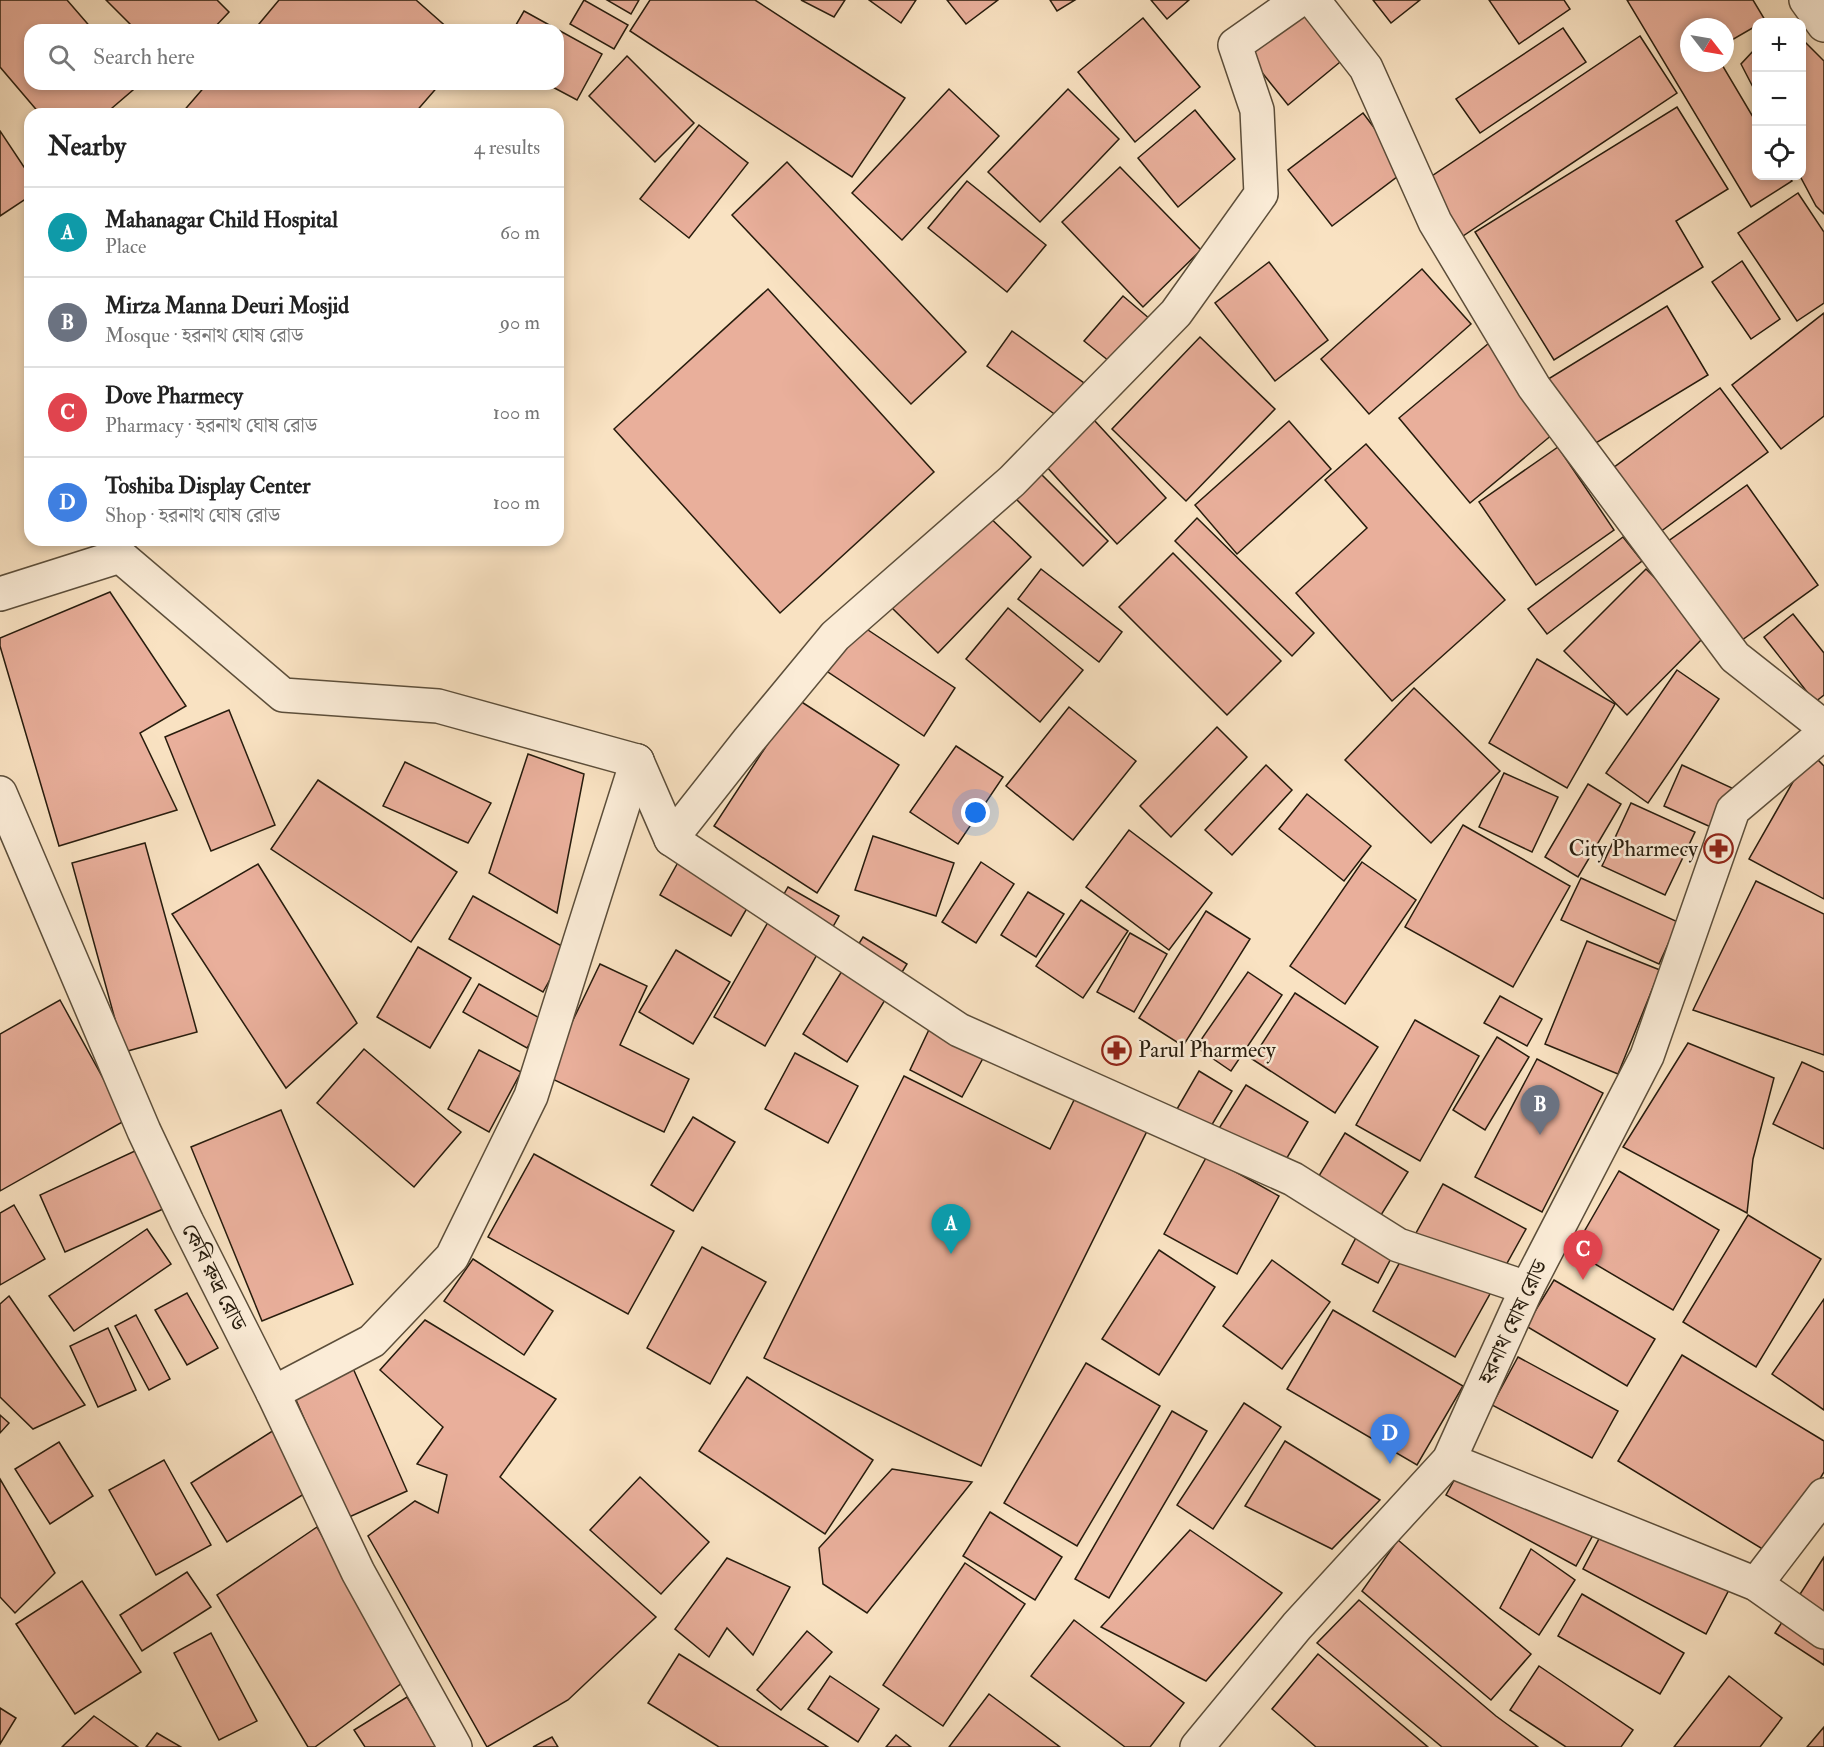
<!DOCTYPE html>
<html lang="en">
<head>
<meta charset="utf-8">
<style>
	body { margin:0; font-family:"IM FELL Double Pica","Noto Serif Bengali",serif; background:#f2f2f2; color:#222 }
	.controls { position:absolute; right:18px; top:18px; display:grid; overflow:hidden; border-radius:12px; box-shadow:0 3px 9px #0003 }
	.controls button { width:54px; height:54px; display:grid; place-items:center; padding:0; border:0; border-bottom:2px solid #e0e0e0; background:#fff; color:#222; font:30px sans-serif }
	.compass { position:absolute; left:1680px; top:18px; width:54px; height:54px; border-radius:50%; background:#fff; box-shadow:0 3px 9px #0003; rotate:121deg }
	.you { position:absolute; left:976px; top:813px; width:21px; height:21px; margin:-15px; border:4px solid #fff; border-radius:50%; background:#1a73e8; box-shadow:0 0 0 9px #1a73e833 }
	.badge { display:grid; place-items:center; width:39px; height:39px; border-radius:50%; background:#8f2418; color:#fff; font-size:20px; font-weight:700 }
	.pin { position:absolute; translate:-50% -50px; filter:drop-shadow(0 2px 3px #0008) }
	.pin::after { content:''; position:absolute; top:32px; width:21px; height:18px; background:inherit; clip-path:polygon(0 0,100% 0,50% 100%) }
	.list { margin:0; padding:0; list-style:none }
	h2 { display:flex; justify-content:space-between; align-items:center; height:78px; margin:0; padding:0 24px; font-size:26px }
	h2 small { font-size:20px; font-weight:400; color:#767676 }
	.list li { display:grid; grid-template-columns:39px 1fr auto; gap:18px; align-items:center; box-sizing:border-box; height:90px; padding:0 24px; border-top:2px solid #e0e0e0 }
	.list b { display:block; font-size:22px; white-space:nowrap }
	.list p { margin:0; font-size:20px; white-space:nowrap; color:#767676 }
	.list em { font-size:20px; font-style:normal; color:#767676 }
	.icon { flex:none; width:33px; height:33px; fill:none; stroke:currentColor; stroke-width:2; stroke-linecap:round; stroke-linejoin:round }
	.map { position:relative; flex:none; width:1824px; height:1747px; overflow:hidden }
	.search { position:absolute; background:#fff; box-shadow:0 3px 9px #0003; left:24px; top:24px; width:540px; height:66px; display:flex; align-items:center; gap:15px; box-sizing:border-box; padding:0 21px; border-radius:18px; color:#767676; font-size:22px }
	.panel { position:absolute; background:#fff; box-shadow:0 3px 9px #0003; left:24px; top:108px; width:540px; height:438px; border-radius:18px }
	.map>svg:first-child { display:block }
	.building { fill:#e9af9b; stroke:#271c0d; stroke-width:1.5 }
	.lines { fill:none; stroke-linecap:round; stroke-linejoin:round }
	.minor-casing { stroke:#5c4e3a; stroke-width:36 }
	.minor { stroke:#fbecd7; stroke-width:33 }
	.labels { text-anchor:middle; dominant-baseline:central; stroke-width:5; stroke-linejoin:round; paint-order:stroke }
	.poi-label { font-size:22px; fill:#271c0d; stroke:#fbecd7; text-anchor:end }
	.street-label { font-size:22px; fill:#271c0d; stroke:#fbecd7 }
</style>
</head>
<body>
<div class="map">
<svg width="1824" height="1747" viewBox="0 0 1824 1747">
	<rect width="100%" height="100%" fill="#f9e2c2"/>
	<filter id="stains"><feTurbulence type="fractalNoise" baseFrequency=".00333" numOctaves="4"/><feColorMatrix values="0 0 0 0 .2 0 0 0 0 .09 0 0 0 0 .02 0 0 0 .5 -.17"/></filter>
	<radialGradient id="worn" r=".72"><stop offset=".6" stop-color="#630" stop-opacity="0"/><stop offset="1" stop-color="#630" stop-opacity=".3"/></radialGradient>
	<g class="building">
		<polygon points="0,0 67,0 93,30 30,30 30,84 140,84 105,114 40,114 0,67"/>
		<polygon points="106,0 217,0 229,12 212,30 136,30"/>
		<polygon points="279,0 416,0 450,30 254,30"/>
		<polygon points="584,0 628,25 614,49 570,24"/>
		<polygon points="607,0 639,0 631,14"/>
		<polygon points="650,0 755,0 905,98 852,177 630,31"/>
		<polygon points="801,0 845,0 834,17"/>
		<polygon points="869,0 916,0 901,23"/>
		<polygon points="947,0 998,0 966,24"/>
		<polygon points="1050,0 1075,0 1057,11"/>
		<polygon points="1151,0 1189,0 1167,19"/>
		<polygon points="1297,0 1345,58 1288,105 1236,40"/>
		<polygon points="1373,0 1420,0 1391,23"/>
		<polygon points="1489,0 1564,0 1570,9 1519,44"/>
		<polygon points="1627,0 1753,0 1765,20 1756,22 1756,26 1725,44 1725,27 1689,27 1689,63 1721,63 1756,122 1756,176 1789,176 1792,181 1751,207"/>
		<polygon points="524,11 602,54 577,100 547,84 558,84 558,30 513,30"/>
		<polygon points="1143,18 1200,87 1135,142 1078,72"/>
		<polygon points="1563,28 1586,62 1480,133 1456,99"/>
		<polygon points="1640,36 1677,93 1460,238 1423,182"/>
		<polygon points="1802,39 1824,61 1824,214 1816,206 1800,176 1802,176"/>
		<polygon points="1756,48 1756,93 1741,64"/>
		<polygon points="627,56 694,123 655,162 589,96"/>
		<polygon points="207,84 440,84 414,114 181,114"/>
		<polygon points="949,89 999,136 902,240 852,193"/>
		<polygon points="1068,89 1119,139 1040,222 988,172"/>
		<polygon points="1677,107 1728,189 1676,221 1703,267 1554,360 1475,232"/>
		<polygon points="1195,110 1235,159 1178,207 1138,158"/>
		<polygon points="1363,113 1406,170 1332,226 1288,170"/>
		<polygon points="699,125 748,163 689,238 640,199"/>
		<polygon points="0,131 30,176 30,196 0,216"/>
		<polygon points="787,162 966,352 911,404 732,215"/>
		<polygon points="1120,167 1201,250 1143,307 1062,222"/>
		<polygon points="967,181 1046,245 1007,292 928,228"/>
		<polygon points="1798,193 1824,232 1824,303 1797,321 1738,233"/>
		<polygon points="1742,261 1780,319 1751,339 1712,282"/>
		<polygon points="1269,262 1328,340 1275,381 1215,303"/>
		<polygon points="1422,269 1471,324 1369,414 1321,359"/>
		<polygon points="768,289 934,472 780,613 614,429"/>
		<polygon points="1123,296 1157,325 1119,369 1084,341"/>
		<polygon points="1667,306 1708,375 1586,449 1545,381"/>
		<polygon points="1824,313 1824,416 1781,449 1732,385"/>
		<polygon points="1012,331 1084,383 1060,418 987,366"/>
		<polygon points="1200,337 1275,409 1186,501 1112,429"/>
		<polygon points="1489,343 1559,429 1470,503 1399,418"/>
		<polygon points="1720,388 1768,452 1652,538 1605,474"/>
		<polygon points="1094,420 1166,498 1117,544 1045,465"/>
		<polygon points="1289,421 1331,469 1237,554 1195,505"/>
		<polygon points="1366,444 1505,600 1392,701 1296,593 1367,528 1325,480"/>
		<polygon points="1558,447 1614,530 1536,585 1479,502"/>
		<polygon points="1038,471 1108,541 1083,566 1013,496"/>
		<polygon points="1747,485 1818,585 1738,643 1667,542"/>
		<polygon points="983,511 1031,557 938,653 890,606"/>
		<polygon points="1197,518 1314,633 1292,656 1175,541"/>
		<polygon points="1623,537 1642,561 1547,634 1528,609"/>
		<polygon points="1173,553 1281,661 1227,715 1119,607"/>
		<polygon points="1041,569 1122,632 1099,662 1018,599"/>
		<polygon points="1646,569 1709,632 1627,715 1564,651"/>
		<polygon points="110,592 186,706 140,733 177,810 59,846 0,646 0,638"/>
		<polygon points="1008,608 1083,670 1040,722 966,659"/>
		<polygon points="1793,614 1824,653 1824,695 1815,702 1764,637"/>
		<polygon points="856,622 955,688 924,736 825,670"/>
		<polygon points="1537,659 1615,704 1567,788 1489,743"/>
		<polygon points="1677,670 1719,699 1648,803 1606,773"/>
		<polygon points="1414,688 1500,771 1431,843 1345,760"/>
		<polygon points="797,699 899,765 817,893 714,826"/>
		<polygon points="1069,707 1136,761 1073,840 1006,786"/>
		<polygon points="229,710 275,825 211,851 165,737"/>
		<polygon points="1217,727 1247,757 1171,837 1140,806"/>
		<polygon points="956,746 1003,777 958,844 910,812"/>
		<polygon points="1810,752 1824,766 1824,899 1749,859"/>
		<polygon points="528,754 584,774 557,913 489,873"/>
		<polygon points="405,762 491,803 468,843 383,806"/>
		<polygon points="1266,765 1292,790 1232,855 1205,830"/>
		<polygon points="1682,765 1732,788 1713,828 1664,806"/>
		<polygon points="1504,773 1558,797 1532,852 1479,827"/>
		<polygon points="318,780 457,872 411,942 271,849"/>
		<polygon points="1588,784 1621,804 1578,877 1545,857"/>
		<polygon points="1307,794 1371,846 1344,881 1279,829"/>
		<polygon points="1631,803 1695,832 1665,895 1602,866"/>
		<polygon points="1463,825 1570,886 1513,987 1405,927"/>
		<polygon points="1129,830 1212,893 1169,950 1086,887"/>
		<polygon points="873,836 954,863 936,916 855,890"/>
		<polygon points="145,843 197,1032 124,1052 72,863"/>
		<polygon points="681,857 753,898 731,936 660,895"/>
		<polygon points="981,862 1014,884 976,943 942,922"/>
		<polygon points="1362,862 1416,900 1345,1004 1290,966"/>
		<polygon points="258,864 357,1023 286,1088 172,914"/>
		<polygon points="1581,878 1678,922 1659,964 1561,920"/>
		<polygon points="1756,881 1824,914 1824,1055 1693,1010"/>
		<polygon points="788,887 839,916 765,1046 714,1017"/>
		<polygon points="1028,892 1064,914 1036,957 1001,935"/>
		<polygon points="473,896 567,949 543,992 449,939"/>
		<polygon points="1081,900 1128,931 1083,998 1036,966"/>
		<polygon points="1206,911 1250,939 1183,1046 1139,1018"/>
		<polygon points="1130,933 1167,954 1134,1012 1097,992"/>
		<polygon points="863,937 907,964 847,1062 803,1034"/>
		<polygon points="1587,941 1660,970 1618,1074 1545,1044"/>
		<polygon points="418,947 471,978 430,1048 377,1017"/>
		<polygon points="676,950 730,982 693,1044 639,1012"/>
		<polygon points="600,964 647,986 620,1045 689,1079 664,1132 546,1076"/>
		<polygon points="1248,972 1282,995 1231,1071 1196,1047"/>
		<polygon points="479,984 543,1020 527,1048 463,1012"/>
		<polygon points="1295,993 1378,1047 1335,1113 1252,1059"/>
		<polygon points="1500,996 1542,1019 1527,1046 1484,1023"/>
		<polygon points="60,1000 126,1120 0,1191 0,1034"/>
		<polygon points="934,1019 988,1049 962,1097 910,1070"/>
		<polygon points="1415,1020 1479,1056 1420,1161 1356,1125"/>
		<polygon points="1497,1037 1529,1057 1485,1130 1453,1110"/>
		<polygon points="1688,1043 1774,1078 1753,1159 1747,1213 1623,1147"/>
		<polygon points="364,1049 461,1132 414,1187 317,1103"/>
		<polygon points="479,1050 521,1072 489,1132 448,1109"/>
		<polygon points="795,1053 858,1086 828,1143 765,1109"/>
		<polygon points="1537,1059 1603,1093 1542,1212 1475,1177"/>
		<polygon points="1802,1062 1824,1072 1824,1149 1773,1124"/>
		<polygon points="1199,1071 1232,1091 1210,1128 1177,1109"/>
		<polygon points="904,1076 1050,1149 1081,1086 1152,1121 981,1466 764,1358"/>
		<polygon points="1246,1085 1308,1122 1281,1168 1218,1130"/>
		<polygon points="281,1110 353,1284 262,1321 191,1147"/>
		<polygon points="693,1117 735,1142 693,1211 651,1185"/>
		<polygon points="1345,1133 1408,1172 1376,1223 1314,1184"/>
		<polygon points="137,1150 163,1209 65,1252 40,1195"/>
		<polygon points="534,1154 674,1231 628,1314 488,1237"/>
		<polygon points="1207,1156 1279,1196 1237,1274 1164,1234"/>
		<polygon points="1619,1171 1719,1230 1673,1310 1573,1251"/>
		<polygon points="1443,1184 1526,1229 1455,1357 1373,1311"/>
		<polygon points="14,1205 45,1259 0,1285 0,1213"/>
		<polygon points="1748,1215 1821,1259 1756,1367 1683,1322"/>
		<polygon points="147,1229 171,1264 74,1331 49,1296"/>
		<polygon points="1359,1232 1395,1251 1378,1283 1342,1264"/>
		<polygon points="702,1247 766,1282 710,1384 647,1348"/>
		<polygon points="1159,1250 1215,1287 1159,1375 1102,1339"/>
		<polygon points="473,1259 553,1311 524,1355 444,1301"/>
		<polygon points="1272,1260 1330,1302 1282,1369 1223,1326"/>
		<polygon points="1554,1280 1655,1339 1627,1386 1526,1326"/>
		<polygon points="187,1293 218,1348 187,1365 155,1310"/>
		<polygon points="9,1296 85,1405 33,1429 0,1397 0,1304"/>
		<polygon points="1824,1299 1824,1410 1772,1374"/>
		<polygon points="1333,1310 1463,1386 1417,1465 1287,1389"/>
		<polygon points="136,1315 170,1379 149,1390 115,1326"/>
		<polygon points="425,1320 556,1399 500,1477 656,1617 568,1700 487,1747 368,1536 415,1501 438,1513 447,1475 417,1464 443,1427 380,1370"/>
		<polygon points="108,1328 136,1390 98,1407 70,1346"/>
		<polygon points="1682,1355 1824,1441 1824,1472 1774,1556 1618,1461"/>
		<polygon points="1518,1357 1618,1411 1592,1458 1492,1405"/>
		<polygon points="1086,1363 1160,1406 1077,1546 1004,1503"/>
		<polygon points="352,1366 407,1491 347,1518 293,1393"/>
		<polygon points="747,1377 873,1460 825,1534 699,1451"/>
		<polygon points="1244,1403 1281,1427 1213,1529 1177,1505"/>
		<polygon points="1172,1411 1207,1431 1109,1598 1075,1579"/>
		<polygon points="0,1415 9,1423 0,1433"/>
		<polygon points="274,1430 312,1489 227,1542 191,1483"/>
		<polygon points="1285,1441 1380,1500 1332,1549 1245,1506"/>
		<polygon points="59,1442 93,1496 50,1524 15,1469"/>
		<polygon points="1468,1455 1598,1526 1576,1566 1446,1495"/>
		<polygon points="164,1460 211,1545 156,1575 109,1490"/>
		<polygon points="892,1469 972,1482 867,1613 823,1584 819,1548"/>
		<polygon points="640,1477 709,1542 661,1594 590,1530"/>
		<polygon points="0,1479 55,1573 15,1613 0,1597"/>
		<polygon points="990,1512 1062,1557 1035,1600 963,1556"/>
		<polygon points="1610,1518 1732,1584 1706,1634 1583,1569"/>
		<polygon points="317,1527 406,1680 315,1747 308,1747 217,1595"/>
		<polygon points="1190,1530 1282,1593 1206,1681 1101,1627"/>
		<polygon points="1398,1540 1531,1654 1491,1700 1362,1591"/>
		<polygon points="1531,1549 1575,1580 1539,1635 1500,1608"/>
		<polygon points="1824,1557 1824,1665 1775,1633"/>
		<polygon points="727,1558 790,1587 753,1655 727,1628 709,1657 675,1629"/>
		<polygon points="965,1563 1025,1604 943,1726 883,1685"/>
		<polygon points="187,1572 211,1607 142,1651 120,1615"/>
		<polygon points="82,1581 141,1672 75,1714 16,1624"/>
		<polygon points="1582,1594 1684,1653 1660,1694 1558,1636"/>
		<polygon points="1359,1600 1496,1716 1538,1747 1442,1747 1317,1643"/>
		<polygon points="1074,1620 1184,1703 1150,1747 1125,1747 1031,1676"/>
		<polygon points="807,1631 832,1652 781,1710 757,1690"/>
		<polygon points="211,1633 257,1721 219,1740 174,1653"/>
		<polygon points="679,1654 828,1747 719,1747 648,1703"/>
		<polygon points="1318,1654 1428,1747 1316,1747 1272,1709"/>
		<polygon points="1539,1666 1633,1730 1621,1747 1566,1747 1510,1710"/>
		<polygon points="830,1676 879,1709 858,1742 808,1709"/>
		<polygon points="1729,1676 1782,1718 1760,1747 1674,1747"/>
		<polygon points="989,1694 1060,1747 949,1747"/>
		<polygon points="407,1697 438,1747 365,1747 354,1730"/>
		<polygon points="0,1708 16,1718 0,1744"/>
		<polygon points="94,1716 138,1747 62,1747"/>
		<polygon points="1824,1727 1824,1747 1807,1747"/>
		<polygon points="157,1733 181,1747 146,1747"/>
		<polygon points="896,1735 911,1747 886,1747"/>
		<polygon points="552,1737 558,1747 533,1747"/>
	</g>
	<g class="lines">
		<defs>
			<g id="minor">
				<polyline points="1313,0 1366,68 1435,222 1534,387 1735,657 1824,727"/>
				<polyline points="1806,0 1824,25"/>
				<polyline points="0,594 120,556 283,695 438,706 637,761"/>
				<polyline points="637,761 671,839 959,1030 1293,1179 1398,1245 1527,1288"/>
				<polyline points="0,793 144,1131 187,1222 273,1393 358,1572 455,1747"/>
				<polyline points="671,839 749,740 835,636 1012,481 1176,313 1261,194 1257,110 1235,45 1299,0"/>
				<polyline points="273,1393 372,1341 452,1257 531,1096 637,761"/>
				<polyline points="1449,1460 1756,1584 1824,1632"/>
				<polyline points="1756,1584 1824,1495"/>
				<polyline points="1197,1747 1297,1626 1449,1460 1527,1288 1647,1056 1733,810 1824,733"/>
			</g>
		</defs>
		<use href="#minor" class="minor-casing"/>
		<use href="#minor" class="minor"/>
	</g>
	<defs>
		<symbol id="pharmacy-ring" viewBox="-11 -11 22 22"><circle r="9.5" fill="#fbecd7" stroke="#8f2418" stroke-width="1.5"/><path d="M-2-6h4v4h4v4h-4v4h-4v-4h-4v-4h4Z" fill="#8f2418"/></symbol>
	</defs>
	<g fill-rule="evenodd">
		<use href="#pharmacy-ring" x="1702" y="832" width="33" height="33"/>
		<use href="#pharmacy-ring" x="1100" y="1034" width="33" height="33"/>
	</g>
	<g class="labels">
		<g class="poi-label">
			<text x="1698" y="849">City Pharmecy</text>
			<text x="1138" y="1050" text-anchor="start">Parul Pharmecy</text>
		</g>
		<g class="street-label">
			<text transform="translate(214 1277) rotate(63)">কেবি রুদ্র রোড</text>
			<text transform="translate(1513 1322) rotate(-65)">হরনাথ ঘোষ রোড</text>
		</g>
	</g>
	<rect width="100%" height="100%" filter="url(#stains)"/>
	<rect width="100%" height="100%" fill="url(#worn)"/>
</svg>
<div class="controls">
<button>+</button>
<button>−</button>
<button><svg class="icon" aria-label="locate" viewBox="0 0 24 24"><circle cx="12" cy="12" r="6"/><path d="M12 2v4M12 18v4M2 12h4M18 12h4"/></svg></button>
</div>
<svg class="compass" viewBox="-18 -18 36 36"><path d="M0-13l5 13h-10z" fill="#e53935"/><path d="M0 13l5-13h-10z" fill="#767676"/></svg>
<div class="you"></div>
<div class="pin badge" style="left:951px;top:1254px;background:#0f9aa8">A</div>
<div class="pin badge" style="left:1540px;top:1135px;background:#6b7280">B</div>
<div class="pin badge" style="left:1583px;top:1280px;background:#e0444e">C</div>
<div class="pin badge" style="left:1390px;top:1464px;background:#3f7fe0">D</div>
<div class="search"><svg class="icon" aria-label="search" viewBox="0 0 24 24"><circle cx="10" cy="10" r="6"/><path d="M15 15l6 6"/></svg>Search here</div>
<section class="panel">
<h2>Nearby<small>4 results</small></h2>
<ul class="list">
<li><span class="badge" style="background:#0f9aa8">A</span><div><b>Mahanagar Child Hospital</b><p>Place</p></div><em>60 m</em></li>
<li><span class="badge" style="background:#6b7280">B</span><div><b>Mirza Manna Deuri Mosjid</b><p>Mosque · হরনাথ ঘোষ রোড</p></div><em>90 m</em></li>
<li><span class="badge" style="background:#e0444e">C</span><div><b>Dove Pharmecy</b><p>Pharmacy · হরনাথ ঘোষ রোড</p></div><em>100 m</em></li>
<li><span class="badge" style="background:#3f7fe0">D</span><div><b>Toshiba Display Center</b><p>Shop · হরনাথ ঘোষ রোড</p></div><em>100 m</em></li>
</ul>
</section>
</div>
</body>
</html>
